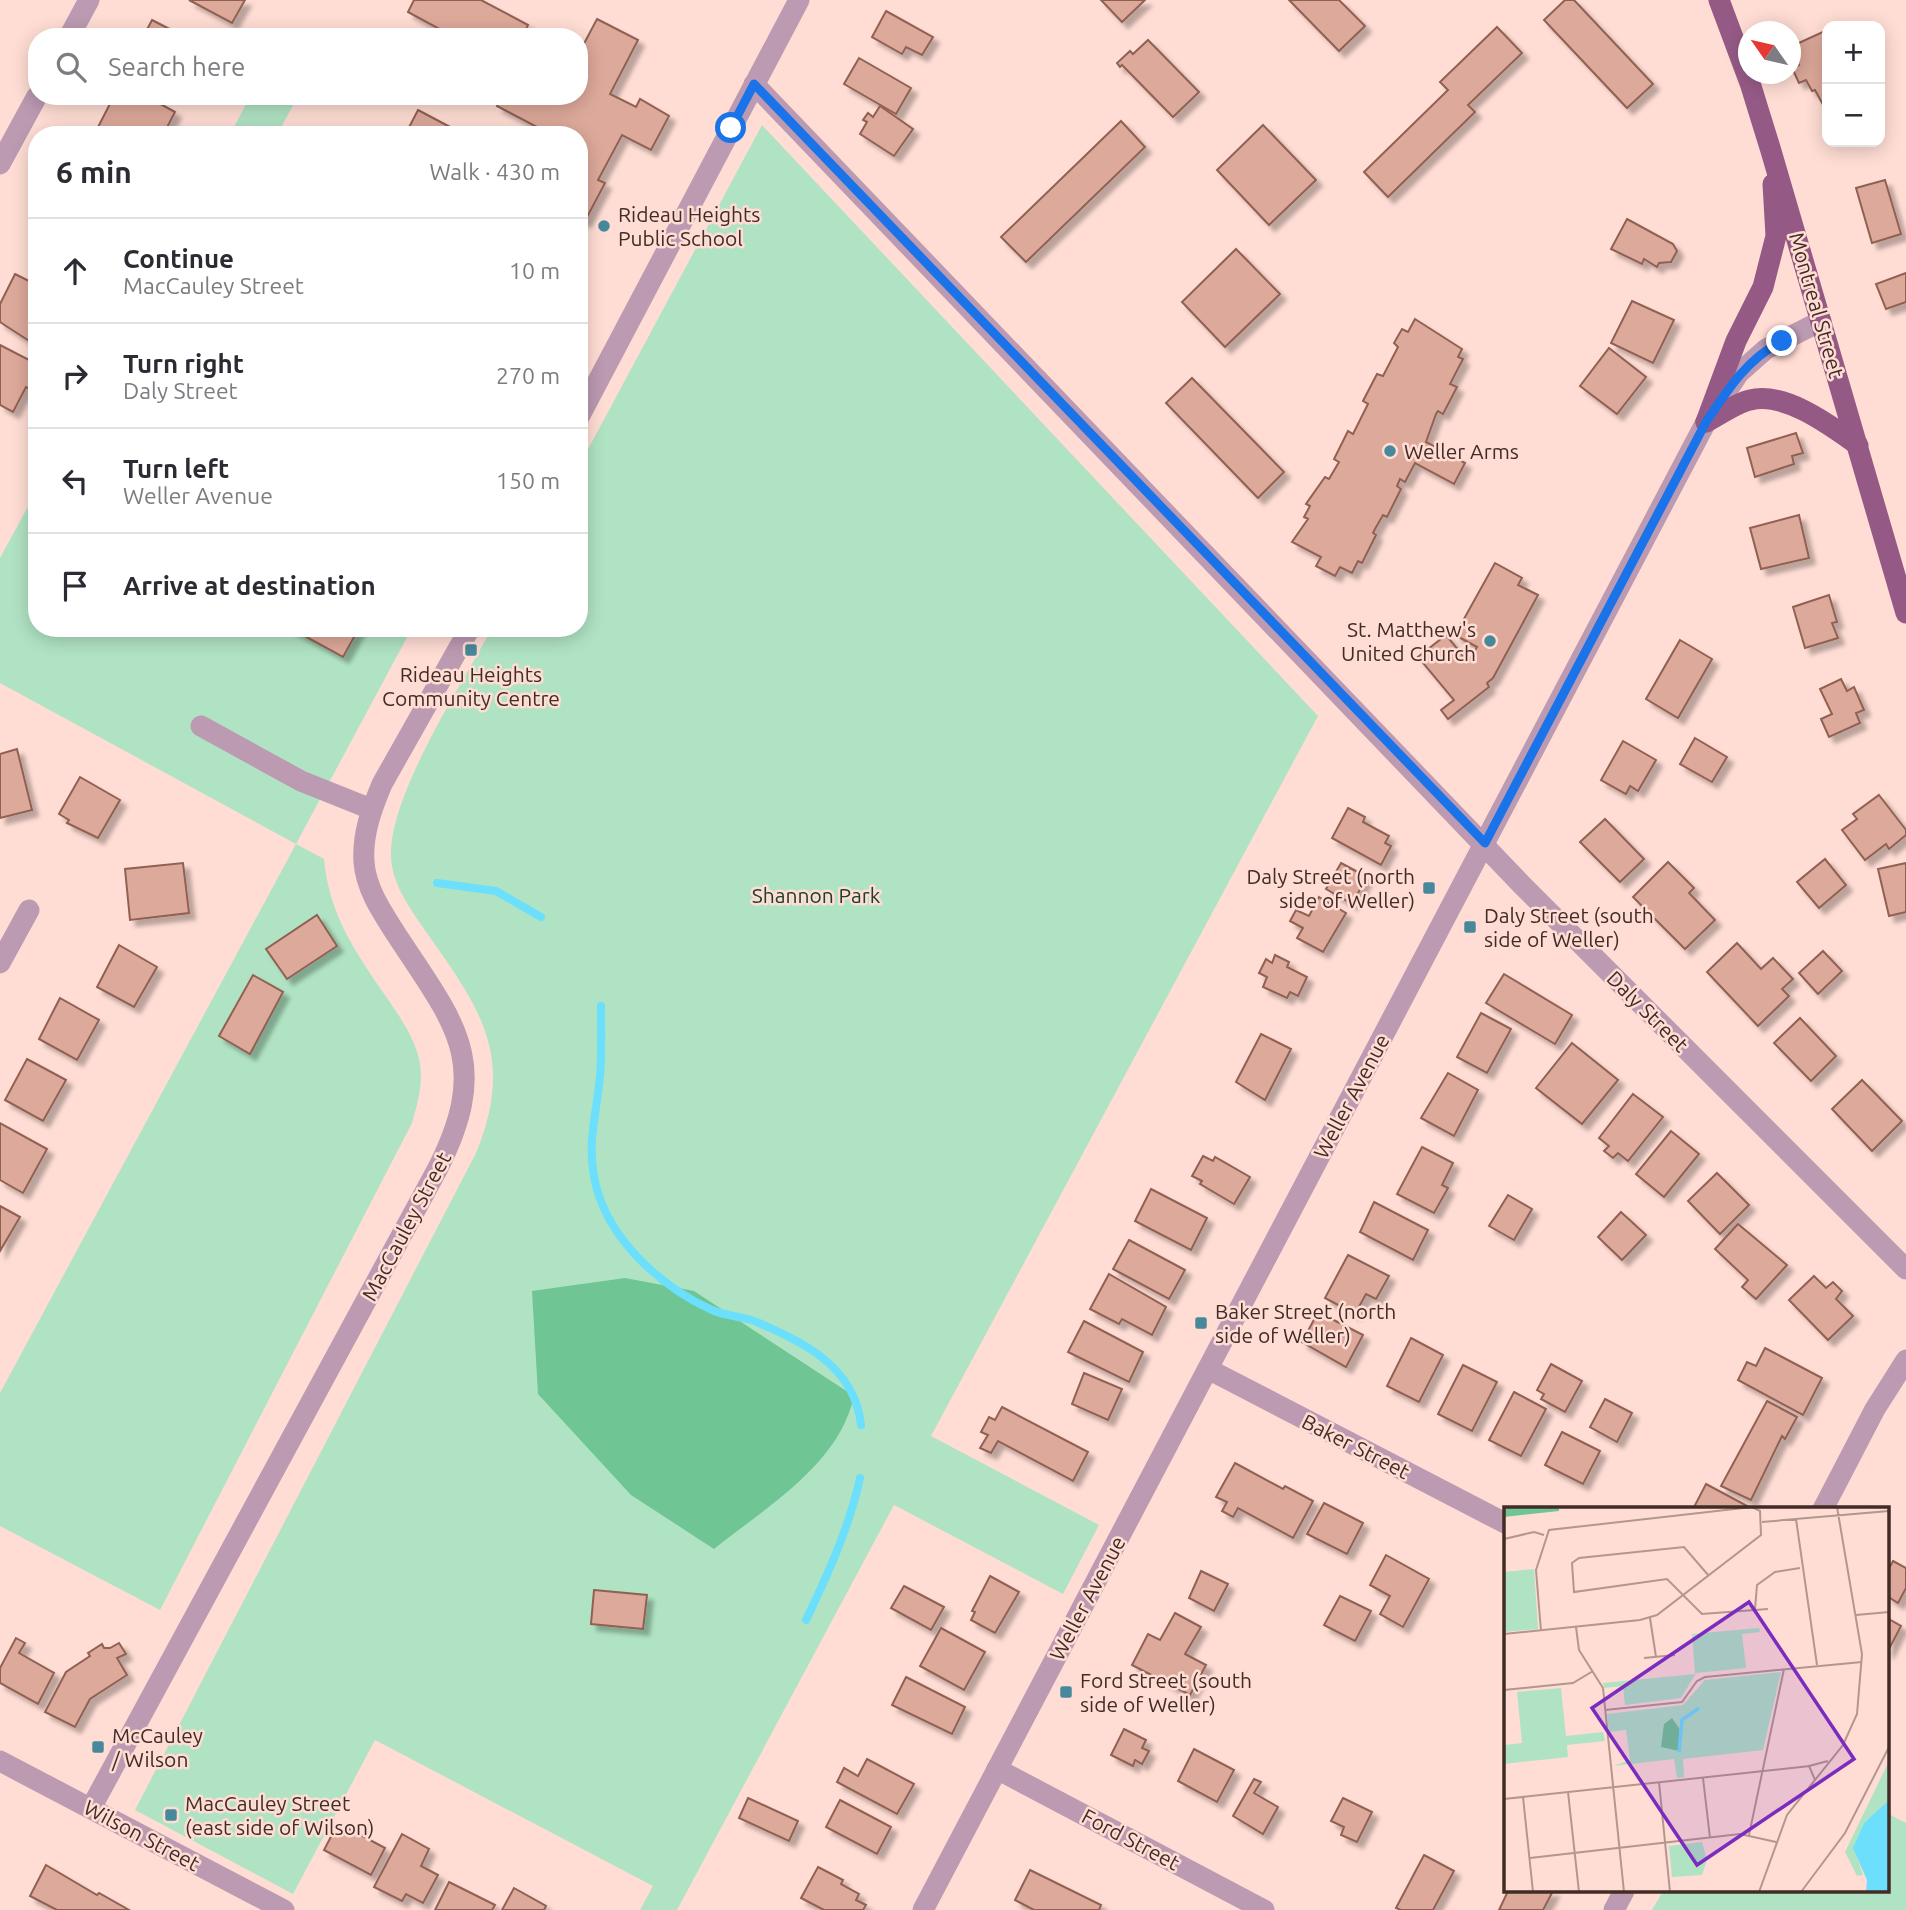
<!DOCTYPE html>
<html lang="en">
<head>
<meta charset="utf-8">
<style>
	body { margin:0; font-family:Ubuntu,sans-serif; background:#f7f7f7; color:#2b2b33 }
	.controls { position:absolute; right:21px; top:21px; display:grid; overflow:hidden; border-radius:14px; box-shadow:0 4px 18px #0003 }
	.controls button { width:63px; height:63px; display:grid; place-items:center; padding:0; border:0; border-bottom:2px solid #e1e1e2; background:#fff; color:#2b2b33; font:35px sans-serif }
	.compass { position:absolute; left:1738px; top:21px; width:63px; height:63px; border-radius:50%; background:#fff; box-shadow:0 4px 18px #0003; rotate:304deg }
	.stop { position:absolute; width:21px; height:21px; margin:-16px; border:5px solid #1a73e8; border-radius:50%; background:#fff }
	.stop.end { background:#1a73e8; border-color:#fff; box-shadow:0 2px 7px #0008 }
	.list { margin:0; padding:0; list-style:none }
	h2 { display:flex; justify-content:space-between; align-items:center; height:91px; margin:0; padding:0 28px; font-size:30px }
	h2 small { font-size:23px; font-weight:400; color:#7c7c81 }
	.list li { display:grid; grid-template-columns:46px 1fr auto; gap:21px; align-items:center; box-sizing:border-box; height:105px; padding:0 28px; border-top:2px solid #e1e1e2 }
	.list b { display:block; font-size:26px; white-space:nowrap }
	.list p { margin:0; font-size:23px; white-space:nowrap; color:#7c7c81 }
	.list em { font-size:23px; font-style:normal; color:#7c7c81 }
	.icon { flex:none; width:38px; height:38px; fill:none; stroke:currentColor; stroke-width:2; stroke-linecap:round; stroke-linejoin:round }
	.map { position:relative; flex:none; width:1906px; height:1910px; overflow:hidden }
	.search { position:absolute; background:#fff; box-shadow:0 4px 18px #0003; left:28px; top:28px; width:560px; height:77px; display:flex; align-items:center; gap:18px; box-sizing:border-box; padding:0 24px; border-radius:28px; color:#7c7c81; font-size:26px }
	.panel { position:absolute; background:#fff; box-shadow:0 4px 18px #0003; left:28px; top:126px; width:560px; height:511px; border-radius:28px }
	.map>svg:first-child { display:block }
	.green { fill:#b0e3c3 }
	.forest { fill:#6fc593 }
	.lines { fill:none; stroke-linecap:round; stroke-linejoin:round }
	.stream { stroke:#6bdffc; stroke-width:8 }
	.building { fill:#dda99a; stroke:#906153; stroke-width:2; filter:url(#shadow) }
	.minor { stroke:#bb9ab2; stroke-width:21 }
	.major { stroke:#945a85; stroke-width:21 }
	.route { stroke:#1a73e8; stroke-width:9 }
	.poi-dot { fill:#47899a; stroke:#ffddd4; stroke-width:2.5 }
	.labels { text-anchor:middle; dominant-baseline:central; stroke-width:5; stroke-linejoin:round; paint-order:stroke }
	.poi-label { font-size:21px; fill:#412c26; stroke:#ffddd4; text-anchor:start }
	.street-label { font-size:21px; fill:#412c26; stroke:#ffddd4 }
	.park-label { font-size:21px; fill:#1b402b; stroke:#ffddd4 }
	.inset-river { fill:none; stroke:#6bdffc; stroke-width:3.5 }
	.inset-road { fill:none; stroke:#b3968e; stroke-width:2 }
	.view { fill:#7b2cbf; fill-opacity:0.15; stroke:#7b2cbf; stroke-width:3.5 }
	.inset-edge { fill:none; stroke:#412c26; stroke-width:3.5 }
</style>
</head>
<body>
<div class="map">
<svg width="1906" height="1910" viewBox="0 0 1906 1910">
	<defs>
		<filter id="shadow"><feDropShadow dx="6" dy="6" stdDeviation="2" flood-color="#0004"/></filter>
	</defs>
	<rect width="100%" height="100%" fill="#ffddd4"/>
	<g class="green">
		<polygon points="250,96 298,96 277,135 230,135"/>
		<path d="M762,125L1318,716L931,1436L1099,1525L1063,1594L894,1505L677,1910H640L653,1886L375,1740L293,1894L135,1810L476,1153C517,1053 478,1006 422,926C407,904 391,881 391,854C391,792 461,686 492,628H579V466Z"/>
		<path d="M37,490V628H412L296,844L324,859C329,915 356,953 387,998C400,1017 414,1037 419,1059C424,1081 418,1102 412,1123L160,1610L0,1526V1393L296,844L0,683V558Z"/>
		<polygon points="1887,1813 1906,1823 1906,1910 1652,1910 1663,1891 1887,1891"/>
	</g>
	<path class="forest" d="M625,1278L694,1291L854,1396C839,1465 766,1507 714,1549L631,1495L538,1394L532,1291Z"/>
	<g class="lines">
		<g class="stream">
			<polyline points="437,883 496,891 541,917"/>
			<path d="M601,1006C601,1029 602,1053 600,1076C596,1120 584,1150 599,1196C616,1246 665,1289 712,1310C725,1316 740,1316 754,1321C803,1341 855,1367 861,1425"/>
			<path d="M806,1620C828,1574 849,1528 860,1478"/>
		</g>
	</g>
	<g class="building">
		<polygon points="189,0 245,0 232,23"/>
		<polygon points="414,0 481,0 528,25 522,37 454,37 408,12"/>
		<polygon points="1101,0 1145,0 1122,22"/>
		<polygon points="1289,0 1339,0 1365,26 1339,51"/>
		<polygon points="1565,0 1574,0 1653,84 1627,108 1544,20"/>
		<polygon points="886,11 933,37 922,55 906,47 902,54 872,37"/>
		<polygon points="597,19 638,40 610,94 636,107 640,99 669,116 651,150 622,135 598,180 605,183 585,221 579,220 579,135 552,135 497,106 503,96 579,96 579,53"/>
		<polygon points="152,20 185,37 143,37"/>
		<polygon points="1497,27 1522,53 1468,105 1475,112 1388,197 1364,172 1448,90 1440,82"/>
		<polygon points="1827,30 1827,112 1815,90 1812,91 1806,80 1799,83 1792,68 1799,65 1790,47"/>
		<polygon points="1148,40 1199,92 1173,117 1122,65 1120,67 1117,63 1130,51 1133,54"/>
		<polygon points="859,58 911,88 896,114 844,84"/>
		<polygon points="114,96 146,96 175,112 163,135 107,135 97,129"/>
		<polygon points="880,106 913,129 894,156 860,134 867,122 863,120 868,113 873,117"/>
		<polygon points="418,110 465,135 405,135"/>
		<polygon points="1121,121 1145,147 1026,262 1001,237"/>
		<polygon points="1263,125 1316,180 1269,225 1217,170"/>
		<polygon points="1885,180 1901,234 1872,243 1856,188"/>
		<polygon points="1627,219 1673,244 1677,251 1671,262 1659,263 1657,267 1644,259 1642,264 1611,249"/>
		<polygon points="1236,249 1280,294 1225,347 1182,302"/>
		<polygon points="1906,273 1906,302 1886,309 1876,284"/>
		<polygon points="15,274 37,285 37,346 0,322 0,304"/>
		<polygon points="1632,301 1674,320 1653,363 1611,343"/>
		<polygon points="1415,319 1462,349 1458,357 1463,359 1450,384 1457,387 1443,414 1438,411 1436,414 1426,442 1465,463 1454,484 1415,463 1405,482 1400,479 1397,486 1401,489 1387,517 1383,515 1375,529 1373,533 1376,535 1362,563 1358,561 1352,573 1340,567 1335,576 1316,566 1321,557 1292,542 1308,519 1304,517 1310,506 1306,504 1325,477 1329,479 1339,462 1334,459 1348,431 1353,434 1368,404 1363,401 1377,374 1383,376 1398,347 1394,343 1402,329 1408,332"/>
		<polygon points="0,345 37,364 37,392 26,387 13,412 0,405"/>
		<polygon points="1609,348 1646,377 1617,414 1580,386"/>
		<polygon points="1192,378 1284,472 1258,498 1166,403"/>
		<polygon points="1796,433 1803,453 1792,456 1794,464 1755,477 1747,448"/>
		<polygon points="1799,515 1809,558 1761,569 1750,528"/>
		<polygon points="1495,563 1522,578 1518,585 1538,595 1493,678 1487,683 1489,687 1448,719 1441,710 1454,700 1418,657 1446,635 1468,662 1477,647 1455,635"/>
		<polygon points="1829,595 1837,622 1832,623 1838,638 1805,648 1793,607"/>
		<polygon points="290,628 359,628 343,657"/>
		<polygon points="1680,640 1712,659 1678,718 1646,699"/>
		<polygon points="1841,679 1847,691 1854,687 1864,710 1856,713 1860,723 1829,737 1821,719 1832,714 1820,689"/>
		<polygon points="1695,738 1727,757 1712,782 1680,764"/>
		<polygon points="1623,741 1656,760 1638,791 1630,786 1626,794 1601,780"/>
		<polygon points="17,749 32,810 0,818 0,754"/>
		<polygon points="80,777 120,800 98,838 67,823 69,820 59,814"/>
		<polygon points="1879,795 1906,830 1906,835 1889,849 1886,844 1865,860 1842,830 1857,819 1853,814"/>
		<polygon points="1348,808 1365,817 1363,822 1389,836 1385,843 1391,846 1381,865 1332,838"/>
		<polygon points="1605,819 1644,859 1620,882 1580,842"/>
		<polygon points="1825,859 1846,885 1819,908 1797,882"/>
		<polygon points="1668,862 1694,888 1689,893 1715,920 1685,949 1633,897"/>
		<polygon points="183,863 189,913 130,920 125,869"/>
		<polygon points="1341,863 1367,877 1352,904 1326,889"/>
		<polygon points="1906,863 1906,912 1889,916 1878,869"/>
		<polygon points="1319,897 1346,913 1323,952 1297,938 1303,928 1290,921 1296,910 1309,916"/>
		<polygon points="317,915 337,946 287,979 266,949"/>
		<polygon points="1737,943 1761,969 1773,958 1793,979 1782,989 1789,996 1758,1026 1707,972"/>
		<polygon points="119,945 157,967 134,1007 97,987"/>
		<polygon points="1823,951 1842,971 1818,994 1799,973"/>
		<polygon points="1275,955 1289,962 1287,967 1307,977 1298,996 1290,992 1287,998 1263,987 1267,977 1259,973 1266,959 1272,963"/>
		<polygon points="1504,974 1572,1015 1555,1044 1486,1003"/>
		<polygon points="253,975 283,992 250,1054 219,1036"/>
		<polygon points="60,998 99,1020 77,1060 39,1039"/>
		<polygon points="1481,1013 1511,1029 1487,1073 1457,1057"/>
		<polygon points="1800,1018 1836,1056 1811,1081 1774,1043"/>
		<polygon points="1261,1034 1291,1049 1265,1100 1236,1082"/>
		<polygon points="1572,1043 1618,1080 1582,1124 1536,1088"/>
		<polygon points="27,1059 66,1080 43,1121 5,1100"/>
		<polygon points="1448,1073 1478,1090 1454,1136 1421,1118"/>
		<polygon points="1862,1080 1902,1121 1872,1151 1832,1109"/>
		<polygon points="1633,1094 1663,1117 1628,1161 1618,1153 1613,1158 1604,1151 1609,1146 1599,1138"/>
		<polygon points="0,1123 47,1149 23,1193 0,1180"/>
		<polygon points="1671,1131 1699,1154 1664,1197 1636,1174"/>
		<polygon points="1422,1147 1453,1163 1442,1185 1448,1188 1434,1213 1397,1194"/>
		<polygon points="1203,1156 1213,1161 1215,1157 1250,1177 1234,1204 1200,1184 1202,1181 1192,1176"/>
		<polygon points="1717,1173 1749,1205 1720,1234 1688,1201"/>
		<polygon points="1151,1189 1207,1218 1191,1250 1135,1221"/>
		<polygon points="1508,1195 1532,1209 1514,1240 1489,1226"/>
		<polygon points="1374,1202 1428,1230 1413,1260 1360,1232"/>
		<polygon points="0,1206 20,1217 0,1251"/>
		<polygon points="1621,1212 1646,1235 1622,1260 1598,1237"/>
		<polygon points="1738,1224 1787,1265 1756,1299 1742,1287 1748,1280 1715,1249"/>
		<polygon points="1129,1240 1185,1270 1169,1299 1113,1269"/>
		<polygon points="1348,1255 1389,1276 1376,1299 1366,1294 1355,1314 1325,1298"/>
		<polygon points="1109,1274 1166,1307 1152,1335 1122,1319 1119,1324 1090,1309"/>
		<polygon points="1814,1276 1826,1288 1833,1282 1842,1291 1836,1299 1853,1316 1828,1340 1789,1300"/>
		<polygon points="1318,1312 1363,1335 1346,1367 1302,1342"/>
		<polygon points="1084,1321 1143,1352 1129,1382 1068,1352"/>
		<polygon points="1411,1338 1443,1355 1419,1402 1387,1386"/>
		<polygon points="1765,1348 1822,1378 1803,1415 1738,1380 1747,1362 1756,1366"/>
		<polygon points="1551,1364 1582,1381 1565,1412 1541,1399 1544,1394 1537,1390"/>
		<polygon points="1463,1365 1497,1382 1472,1431 1438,1414"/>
		<polygon points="1084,1373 1122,1389 1108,1420 1072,1404"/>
		<polygon points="1514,1392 1546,1409 1521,1456 1489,1440"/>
		<polygon points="1605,1399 1632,1413 1617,1442 1590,1427"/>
		<polygon points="1767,1401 1797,1417 1785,1439 1782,1436 1751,1500 1721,1486"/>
		<polygon points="1002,1407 1088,1452 1073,1481 998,1441 991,1453 980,1448 988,1435 981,1432 989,1417 995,1420"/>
		<polygon points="1562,1432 1600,1451 1583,1484 1545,1465"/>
		<polygon points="1235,1463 1283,1489 1285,1486 1313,1501 1293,1538 1238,1508 1233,1517 1222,1511 1227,1502 1216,1497"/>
		<polygon points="1706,1484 1751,1508 1750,1509 1693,1509"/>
		<polygon points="1324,1503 1363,1523 1347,1554 1307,1534"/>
		<polygon points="1386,1555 1429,1579 1403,1627 1380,1614 1390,1596 1370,1585"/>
		<polygon points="1893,1561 1906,1568 1906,1588 1898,1603 1887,1596 1887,1572"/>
		<polygon points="1201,1571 1228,1584 1214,1611 1189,1598"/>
		<polygon points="990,1576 1019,1592 995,1633 971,1620 975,1612 972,1611"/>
		<polygon points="904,1586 944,1607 931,1630 891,1608"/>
		<polygon points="594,1590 647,1595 643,1629 591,1624"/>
		<polygon points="1340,1596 1371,1611 1355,1641 1324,1625"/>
		<polygon points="1175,1613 1201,1627 1185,1654 1206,1665 1190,1695 1132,1665 1148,1634 1160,1640"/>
		<polygon points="1887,1618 1901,1626 1887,1653"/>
		<polygon points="941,1628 985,1652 964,1690 920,1666"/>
		<polygon points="16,1638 25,1643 19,1653 54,1673 38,1704 0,1683 0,1668"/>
		<polygon points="119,1643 126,1654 117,1658 127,1675 90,1699 75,1727 45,1712 66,1672 90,1656 88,1653 102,1644 104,1648 110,1648"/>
		<polygon points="906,1677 965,1707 952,1734 892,1705"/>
		<polygon points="1124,1729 1146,1740 1142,1748 1149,1751 1142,1764 1135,1760 1133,1766 1111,1755"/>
		<polygon points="1194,1749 1234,1770 1217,1802 1178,1781"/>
		<polygon points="867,1759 914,1784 897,1814 837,1782 844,1768 858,1776"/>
		<polygon points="1254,1779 1261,1782 1254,1793 1278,1807 1263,1834 1233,1816"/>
		<polygon points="748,1798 798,1821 789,1841 739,1818"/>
		<polygon points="1343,1798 1372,1812 1357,1842 1341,1835 1344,1827 1331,1821"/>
		<polygon points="840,1800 891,1827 877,1854 826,1827"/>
		<polygon points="338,1823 385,1848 371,1875 324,1850"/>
		<polygon points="402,1834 429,1849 421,1866 438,1875 423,1903 406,1894 402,1901 374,1887"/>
		<polygon points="1424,1855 1454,1871 1433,1910 1401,1910 1396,1908"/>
		<polygon points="46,1865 97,1895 99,1893 129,1910 57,1910 30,1896"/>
		<polygon points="818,1867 843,1880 841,1884 859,1894 856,1900 866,1905 863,1910 824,1910 801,1898"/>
		<polygon points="1030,1870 1101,1905 1099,1910 1034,1910 1015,1900"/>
		<polygon points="449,1882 495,1905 492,1910 435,1910"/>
		<polygon points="514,1888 546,1906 544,1910 502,1910"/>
		<polygon points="1508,1891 1553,1891 1543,1910 1499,1910"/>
	</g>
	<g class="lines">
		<g class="minor">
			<polyline points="69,37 89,0"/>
			<polyline points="754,84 1522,885 1906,1269"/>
			<polyline points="0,164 37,96"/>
			<polyline points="579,417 799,0"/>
			<polyline points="201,726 301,781 371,809"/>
			<polyline points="0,963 29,910"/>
			<polyline points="1208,1369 1505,1523"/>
			<polyline points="1823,1509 1875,1409 1906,1360"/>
			<polyline points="0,1761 284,1910"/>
			<polyline points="997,1769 1264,1910"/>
			<path d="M91,1808L438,1168C492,1061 455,1024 396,934C382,912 366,889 364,862C362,834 372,808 382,784L470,628"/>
			<polyline points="923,1910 1706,422 1739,373 1766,349 1821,321"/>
			<polyline points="1614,1910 1624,1891"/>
		</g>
		<g class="major">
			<polyline points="1719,0 1750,83 1771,151 1906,613"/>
			<polyline points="1706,422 1736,341 1763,287 1776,236 1773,184"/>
			<path d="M1706,422C1720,415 1736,403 1750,400C1785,391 1831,426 1858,445"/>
		</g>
	</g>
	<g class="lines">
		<path class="route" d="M731,128L754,84L1485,843L1706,422C1728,389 1747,359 1782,341"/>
	</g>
	<g class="poi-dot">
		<circle cx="604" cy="226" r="7"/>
		<circle cx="1390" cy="451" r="7"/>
		<circle cx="1490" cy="641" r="7"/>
		<rect x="464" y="643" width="14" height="14" rx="3.5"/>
		<rect x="1422" y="881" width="14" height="14" rx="3.5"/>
		<rect x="1463" y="920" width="14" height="14" rx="3.5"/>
		<rect x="1194" y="1316" width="14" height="14" rx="3.5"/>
		<rect x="1059" y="1685" width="14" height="14" rx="3.5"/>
		<rect x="91" y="1740" width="14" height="14" rx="3.5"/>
		<rect x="164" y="1808" width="14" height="14" rx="3.5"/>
	</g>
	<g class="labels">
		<g class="poi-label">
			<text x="618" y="214">Rideau Heights<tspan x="618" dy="24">Public School</tspan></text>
			<text x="1404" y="451">Weller Arms</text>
			<text x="1476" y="629" text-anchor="end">St. Matthew's<tspan x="1476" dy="24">United Church</tspan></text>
			<text x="471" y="674" text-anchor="middle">Rideau Heights<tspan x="471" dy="24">Community Centre</tspan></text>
			<text x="1415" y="876" text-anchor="end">Daly Street (north<tspan x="1415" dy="24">side of Weller)</tspan></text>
			<text x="1484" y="915">Daly Street (south<tspan x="1484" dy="24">side of Weller)</tspan></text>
			<text x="1215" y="1311">Baker Street (north<tspan x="1215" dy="24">side of Weller)</tspan></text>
			<text x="1080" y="1680">Ford Street (south<tspan x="1080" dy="24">side of Weller)</tspan></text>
			<text x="112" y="1735">McCauley<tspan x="112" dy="24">/ Wilson</tspan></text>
			<text x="185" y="1803">MacCauley Street<tspan x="185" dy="24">(east side of Wilson)</tspan></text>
		</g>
		<g class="street-label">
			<text transform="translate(1817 305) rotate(74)">Montreal Street</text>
			<text transform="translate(1648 1011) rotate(45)">Daly Street</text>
			<text transform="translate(1351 1096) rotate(-62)">Weller Avenue</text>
			<text transform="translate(406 1226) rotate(-62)">MacCauley Street</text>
			<text transform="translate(1356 1446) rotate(27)">Baker Street</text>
			<text transform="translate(1087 1598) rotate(-62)">Weller Avenue</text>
			<text transform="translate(142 1835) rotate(28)">Wilson Street</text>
			<text transform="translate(1131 1839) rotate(28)">Ford Street</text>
		</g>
		<g class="park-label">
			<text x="816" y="895">Shannon Park</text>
		</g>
	</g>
	<g transform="translate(1504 1507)">
		<rect width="385" height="385" fill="#ffddd4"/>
		<path d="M30,62L34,122L0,125V65ZM255,121L256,125L238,127L242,161L192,166L177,191L121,198L119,179L100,181L99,176L191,167L188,127ZM277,165L259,243L179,252L180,270L173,271L170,252L109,259L126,253L122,223L105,225L103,207L179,198L201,173ZM57,181L62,229L99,225L101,234L63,238L64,250L0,257V238L18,236L13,185ZM385,254V293L360,316L350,341L359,368L353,369L341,345ZM198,335L203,353L198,368L168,370L165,339Z" fill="#b0e3c3"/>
		<path d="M0,0H55V4L0,10ZM168,211L177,224L175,244L157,240L160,217Z" fill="#6fc593"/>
		<path d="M385,293V385H362L363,373L349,341L360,316Z" fill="#6bdffc"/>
		<path class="inset-river" d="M175,245L178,213L195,201"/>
		<path class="inset-road" d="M292,12L313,158M258,15L385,4M0,32L30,25L40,28M205,69L180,40L75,51L68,56L70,85L163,72L198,107L264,102M251,102L253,78L271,65L296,61M352,108L385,105M146,111L152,150M72,120L75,143L99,181L120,385M0,127L136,113L153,108L257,28L256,4L248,0L45,23L32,63L37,124M140,151L171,148M0,183L69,176L89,164M101,203L178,195L193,174L201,170L358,155M199,271L206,331M311,273L305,259L324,254M155,275L166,385M64,285L75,385M19,290L29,385M0,292L306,259M245,328L280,162M26,351L236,327L272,335M255,385L283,308L339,238L353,207L358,147L333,0M297,385L341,326L385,240"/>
		<path class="view" d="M245,95L350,252L193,358L88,201Z"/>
		<rect width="385" height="385" class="inset-edge"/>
	</g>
</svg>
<div class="controls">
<button>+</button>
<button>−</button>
</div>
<svg class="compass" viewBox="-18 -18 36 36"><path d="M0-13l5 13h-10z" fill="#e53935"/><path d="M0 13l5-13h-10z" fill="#7c7c81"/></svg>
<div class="stop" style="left:731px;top:128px"></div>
<div class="stop end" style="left:1782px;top:341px"></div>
<div class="search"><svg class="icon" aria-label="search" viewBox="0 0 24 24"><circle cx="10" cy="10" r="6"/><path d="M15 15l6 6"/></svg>Search here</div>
<section class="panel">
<h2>6 min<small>Walk · 430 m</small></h2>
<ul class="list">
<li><svg class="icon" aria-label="ahead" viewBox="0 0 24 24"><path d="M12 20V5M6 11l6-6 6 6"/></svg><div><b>Continue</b><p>MacCauley Street</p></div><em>10 m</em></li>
<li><svg class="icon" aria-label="right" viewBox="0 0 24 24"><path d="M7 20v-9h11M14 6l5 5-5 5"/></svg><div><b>Turn right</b><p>Daly Street</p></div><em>270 m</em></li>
<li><svg class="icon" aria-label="left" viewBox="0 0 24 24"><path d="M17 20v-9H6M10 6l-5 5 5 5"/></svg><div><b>Turn left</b><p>Weller Avenue</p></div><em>150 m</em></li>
<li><svg class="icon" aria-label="arrive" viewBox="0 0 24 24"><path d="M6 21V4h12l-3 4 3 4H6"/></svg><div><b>Arrive at destination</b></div></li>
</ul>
</section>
</div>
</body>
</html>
